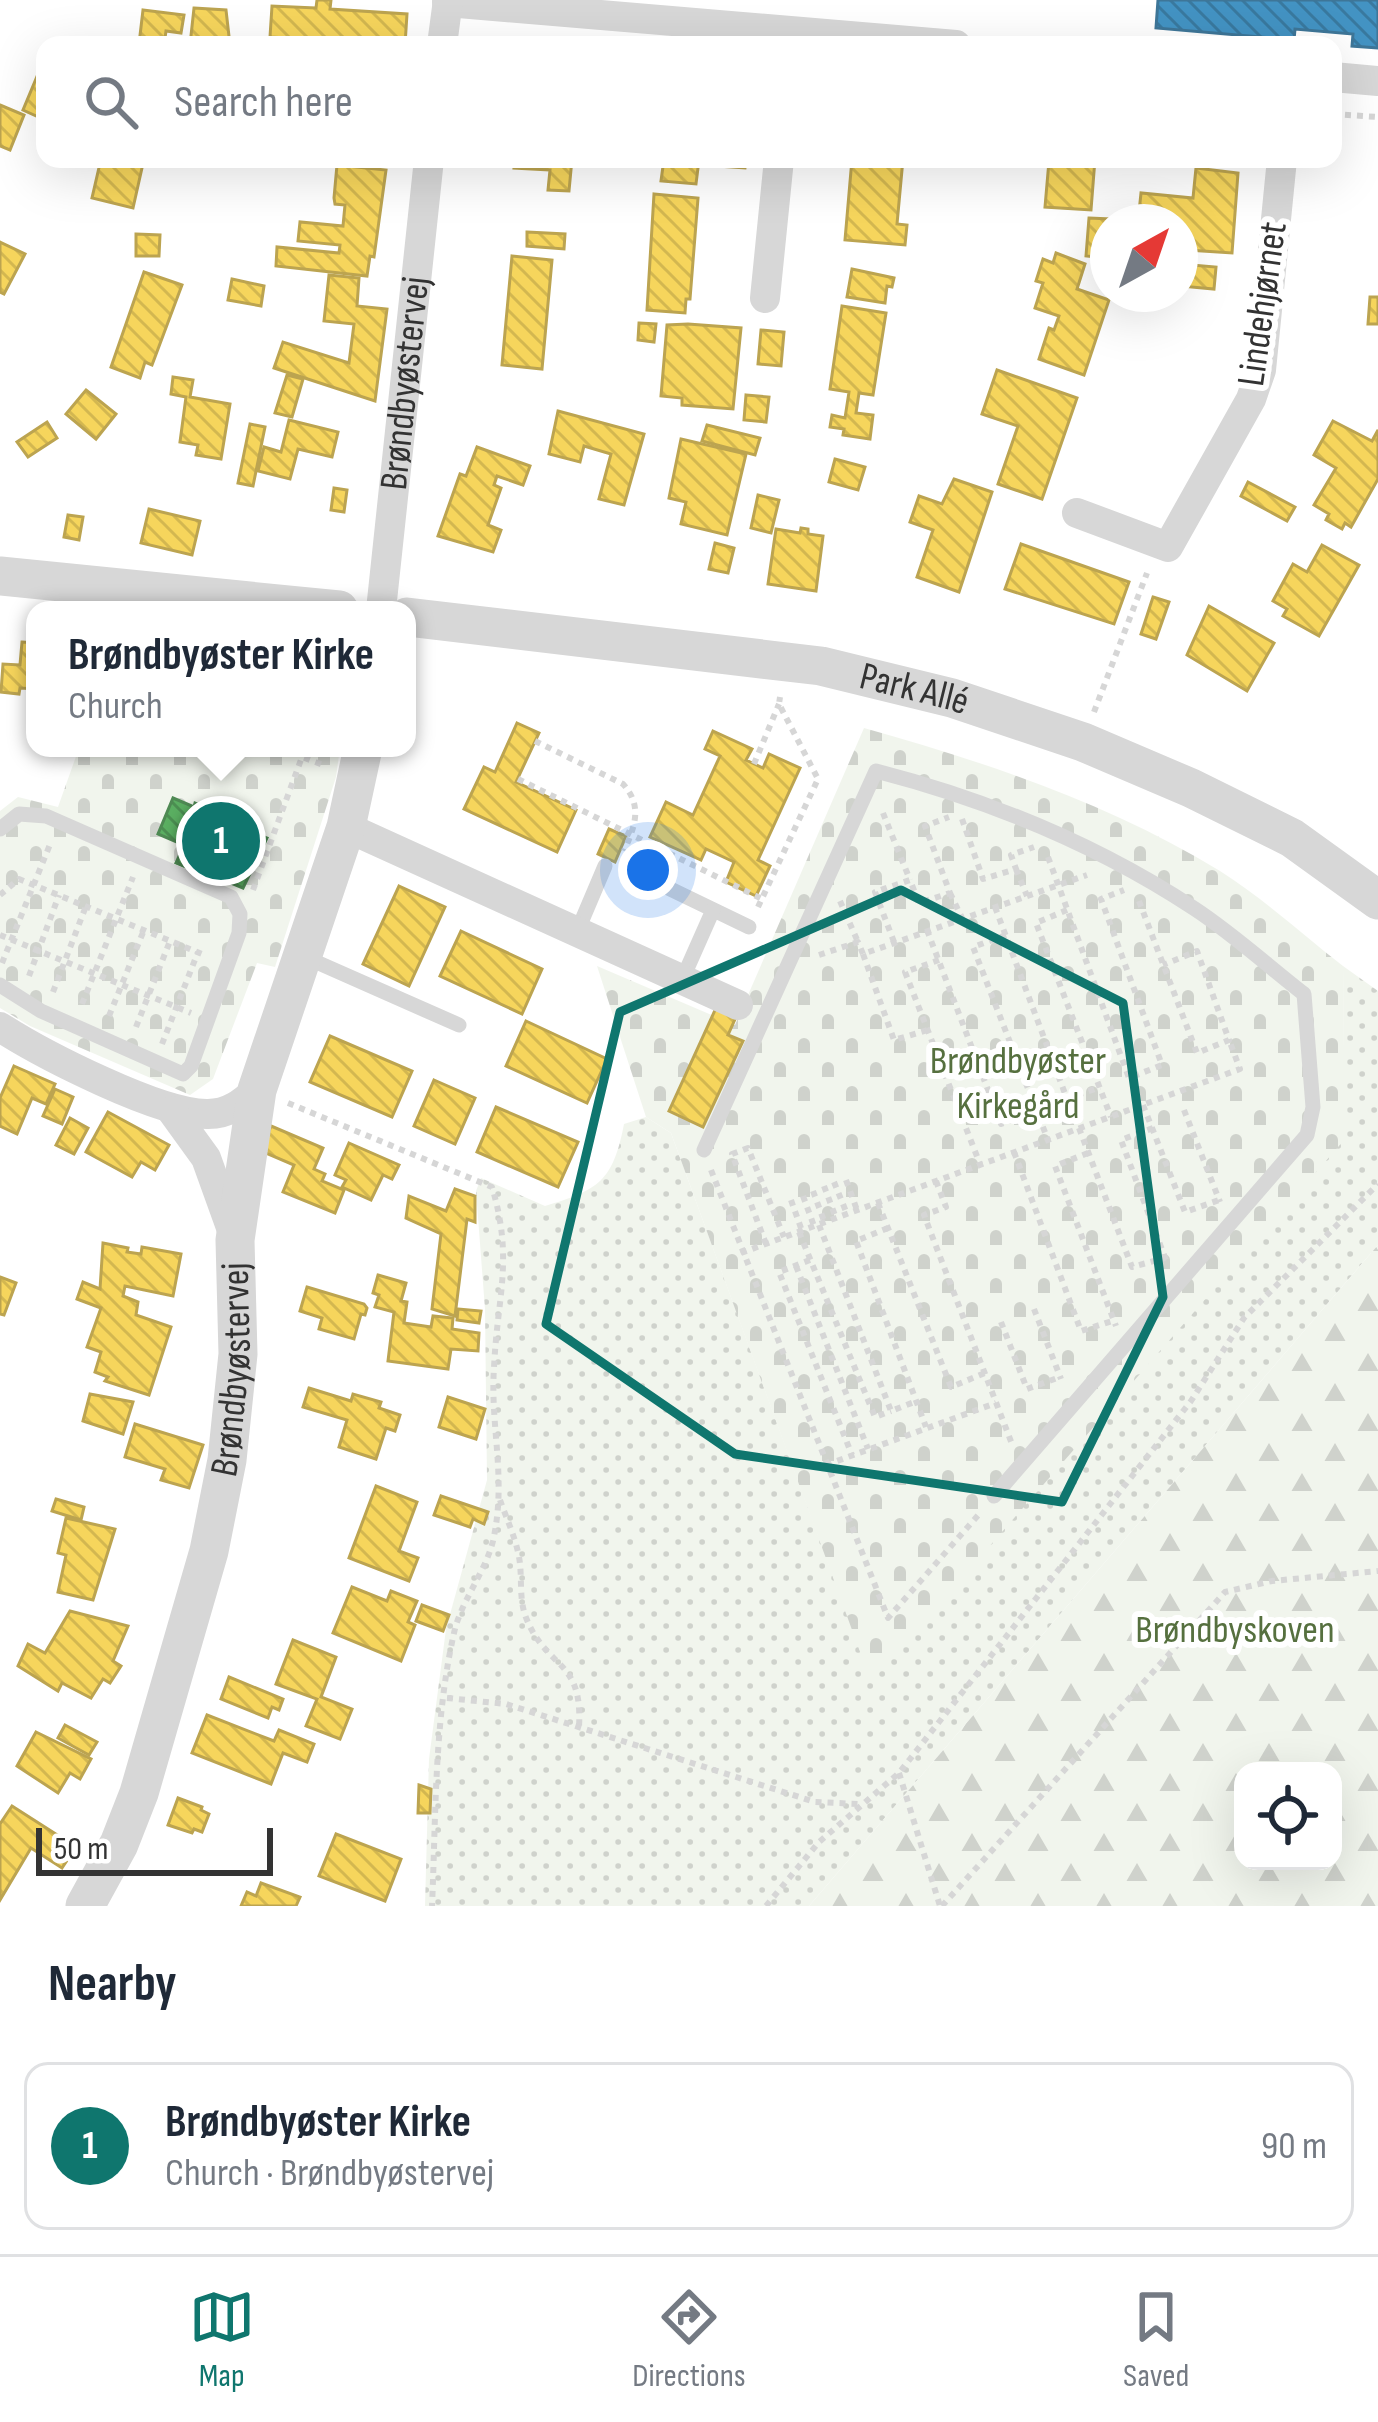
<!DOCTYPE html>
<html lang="en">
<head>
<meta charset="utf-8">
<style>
	body { margin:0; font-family:"Sofia Sans Condensed",sans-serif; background:#f2f2f3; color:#1f2937 }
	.controls { position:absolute; right:36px; bottom:36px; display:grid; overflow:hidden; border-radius:24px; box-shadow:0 12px 48px #0002 }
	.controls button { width:108px; height:108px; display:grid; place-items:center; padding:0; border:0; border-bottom:3px solid #e0e1e3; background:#fff; color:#1f2937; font:60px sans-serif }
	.compass { position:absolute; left:1090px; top:204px; width:108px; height:108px; border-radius:50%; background:#fff; box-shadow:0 12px 48px #0002; rotate:40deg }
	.scale { position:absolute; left:36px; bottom:30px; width:237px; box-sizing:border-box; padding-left:12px; border:6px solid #333; border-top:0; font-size:33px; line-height:42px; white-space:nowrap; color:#333; -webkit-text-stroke:9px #fff; paint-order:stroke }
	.you { position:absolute; left:648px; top:870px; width:42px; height:42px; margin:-30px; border:9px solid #fff; border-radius:50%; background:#1a73e8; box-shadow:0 0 0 18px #1a73e833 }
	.badge { display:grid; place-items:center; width:78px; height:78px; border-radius:50%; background:#0f766e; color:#fff; font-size:39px; font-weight:700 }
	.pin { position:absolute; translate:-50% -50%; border:6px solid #fff; box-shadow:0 3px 12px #0006 }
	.popup { position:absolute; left:26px; top:601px; width:390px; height:156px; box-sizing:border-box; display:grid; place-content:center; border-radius:24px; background:#fff; filter:drop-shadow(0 3px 9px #0005); font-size:39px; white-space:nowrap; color:#747a83 }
	.popup b { font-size:45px; color:#1f2937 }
	.popup::after { content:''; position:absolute; left:50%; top:100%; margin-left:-24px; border:24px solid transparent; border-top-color:#fff }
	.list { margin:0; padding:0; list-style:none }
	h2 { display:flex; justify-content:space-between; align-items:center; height:156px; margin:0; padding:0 48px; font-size:51px }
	h2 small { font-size:39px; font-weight:400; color:#747a83 }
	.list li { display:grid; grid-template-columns:78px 1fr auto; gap:36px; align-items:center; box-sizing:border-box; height:168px; margin:0 24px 24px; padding:0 24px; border:3px solid #e0e1e3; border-radius:24px }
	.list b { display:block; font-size:45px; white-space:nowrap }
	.list p { margin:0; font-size:39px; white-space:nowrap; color:#747a83 }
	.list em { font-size:39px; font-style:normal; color:#747a83 }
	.icon { flex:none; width:66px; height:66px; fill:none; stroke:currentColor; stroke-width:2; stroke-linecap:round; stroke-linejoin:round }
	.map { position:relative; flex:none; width:1378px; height:1906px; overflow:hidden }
	.search { position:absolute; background:#fff; box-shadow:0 12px 48px #0002; left:36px; right:36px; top:36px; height:132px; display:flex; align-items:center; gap:30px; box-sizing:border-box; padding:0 42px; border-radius:24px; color:#747a83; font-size:45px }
	.sheet { height:348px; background:#fff }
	nav { display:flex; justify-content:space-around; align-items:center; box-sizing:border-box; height:168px; border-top:3px solid #e0e1e3; background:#fff; font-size:33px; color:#747a83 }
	nav a { display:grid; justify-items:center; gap:6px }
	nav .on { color:#0f766e }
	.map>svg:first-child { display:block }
	.grass { fill:url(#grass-dots) }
	.forest { fill:url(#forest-firs); fill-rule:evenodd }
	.cemetery { fill:url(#cemetery-stones) }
	.homes { fill:url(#homes-back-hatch); stroke:#bca450; stroke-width:3 }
	.schools { fill:url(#schools-back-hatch); stroke:#3e7698; stroke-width:3 }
	.public { fill:url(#public-back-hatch); stroke:#4e8953; stroke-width:3 }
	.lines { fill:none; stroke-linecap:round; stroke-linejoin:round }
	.path { stroke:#d6d6d6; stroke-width:6; stroke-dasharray:6 6; stroke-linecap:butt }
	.service { stroke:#d7d7d7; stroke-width:15 }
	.minor { stroke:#d7d7d7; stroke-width:30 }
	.tertiary { stroke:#d7d7d7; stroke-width:39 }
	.marked { fill:none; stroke:#0f766e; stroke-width:9; stroke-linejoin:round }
	.labels { text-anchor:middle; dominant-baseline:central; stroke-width:12; stroke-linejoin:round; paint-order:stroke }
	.street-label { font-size:39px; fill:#333; stroke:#fff }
	.park-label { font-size:39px; fill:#56703f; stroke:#fff }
</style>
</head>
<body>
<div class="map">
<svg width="1378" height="1906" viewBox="0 0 1378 1906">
	<defs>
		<pattern id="grass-dots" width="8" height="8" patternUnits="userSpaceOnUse" patternTransform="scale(3)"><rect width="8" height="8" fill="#f1f5ed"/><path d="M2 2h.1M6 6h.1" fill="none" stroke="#cfd2cc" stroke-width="1.8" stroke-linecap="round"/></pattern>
		<pattern id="forest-firs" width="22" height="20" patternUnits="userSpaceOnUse" patternTransform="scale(3)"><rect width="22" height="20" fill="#f1f5ed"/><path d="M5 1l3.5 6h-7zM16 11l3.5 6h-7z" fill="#cfd2cc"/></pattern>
		<pattern id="cemetery-stones" width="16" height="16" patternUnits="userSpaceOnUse" patternTransform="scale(3)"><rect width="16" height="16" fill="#f1f5ed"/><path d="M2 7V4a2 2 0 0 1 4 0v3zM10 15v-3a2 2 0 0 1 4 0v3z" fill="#cfd2cc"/></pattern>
		<pattern id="homes-back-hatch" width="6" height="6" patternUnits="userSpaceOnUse" patternTransform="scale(3)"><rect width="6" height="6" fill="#f6d55c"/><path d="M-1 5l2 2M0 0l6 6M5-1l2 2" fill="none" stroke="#d3b750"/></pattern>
		<pattern id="schools-back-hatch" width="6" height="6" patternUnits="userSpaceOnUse" patternTransform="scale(3)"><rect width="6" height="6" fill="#4393c3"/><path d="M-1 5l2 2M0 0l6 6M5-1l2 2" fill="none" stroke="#39799f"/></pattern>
		<pattern id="public-back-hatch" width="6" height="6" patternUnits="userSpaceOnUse" patternTransform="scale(3)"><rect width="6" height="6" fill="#5aae61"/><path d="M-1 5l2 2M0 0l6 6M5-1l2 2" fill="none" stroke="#4b8e51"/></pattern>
	</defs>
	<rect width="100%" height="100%" fill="#fff"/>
	<path class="grass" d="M1343,966L1378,991V1245L809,1906H425L429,1759L446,1629L487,1480L485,1309L476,1191L481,1178L545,1206C599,1190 613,1181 624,1124L646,1117L671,1133L871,1680L1344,1139Z"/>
	<path class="forest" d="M1378,1245V1906H809ZM1243,1771H1333V1861H1243Z"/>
	<g class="cemetery">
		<path d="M864,728C988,763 1109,803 1220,871C1263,898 1303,935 1343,966L1345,1139L871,1682L671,1133L646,1117L597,966L735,1025Z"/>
		<polygon points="79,748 340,748 336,777 275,967 257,963 213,1079 190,1095 30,1026 0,1008 0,811 18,797 58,807"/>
	</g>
	<g class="homes">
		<polygon points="317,0 331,0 330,9 407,14 405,45 270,37 272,6 316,8"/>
		<polygon points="194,8 226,10 230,45 190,45"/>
		<polygon points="143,10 184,15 181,33 166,31 164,45 139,44"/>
		<polygon points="43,62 45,63 45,120 23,110"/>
		<polygon points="0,105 24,115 10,150 0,146"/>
		<polygon points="101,159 144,159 133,208 92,198"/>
		<polygon points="515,159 572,159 569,191 548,190 550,170 514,168"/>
		<polygon points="664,159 699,160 696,184 661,181"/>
		<polygon points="705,159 746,159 745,168 704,165"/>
		<polygon points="852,159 903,159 897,224 907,225 905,245 845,240"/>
		<polygon points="1029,159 1095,159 1091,210 1045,207 1049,161"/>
		<polygon points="337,165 386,170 374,257 370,256 367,276 276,266 277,247 339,253 340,245 298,241 300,222 343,226 345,205 335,204 334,198"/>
		<polygon points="1196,168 1238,173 1232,253 1188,250 1189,241 1180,240 1180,222 1138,222 1141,193 1193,198"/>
		<polygon points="654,194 698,198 690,299 686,299 685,313 647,310"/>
		<polygon points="1089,218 1110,219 1107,258 1086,256"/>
		<polygon points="527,232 565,234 564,249 527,246"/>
		<polygon points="136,234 160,235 159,256 136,256"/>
		<polygon points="0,242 25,254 4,294 0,292"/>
		<polygon points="1056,253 1085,264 1077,289 1109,300 1084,375 1039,359 1049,328 1054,330 1059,316 1035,308 1043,283 1036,281 1043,259 1053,263"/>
		<polygon points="512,256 552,260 542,369 502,365"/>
		<polygon points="1180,264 1216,267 1214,289 1180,286"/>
		<polygon points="852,269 894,278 892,287 887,286 885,303 847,297"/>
		<polygon points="144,272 182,285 152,365 145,362 140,378 111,367"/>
		<polygon points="329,275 359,278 357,306 387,309 375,401 274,368 283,342 349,363 354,324 324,321"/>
		<polygon points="232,279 264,286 261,306 228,300"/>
		<polygon points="1370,297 1378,297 1378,324 1368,324"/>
		<polygon points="842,306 886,313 873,395 859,393 856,413 873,415 870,439 843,435 844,429 830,427 832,415 845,418 849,392 830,389"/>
		<polygon points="639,323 656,324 654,342 638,340"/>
		<polygon points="688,324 741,328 733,409 682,405 682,398 661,396 667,325"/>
		<polygon points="761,330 784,332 781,366 758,364"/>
		<polygon points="997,370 1077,398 1042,499 998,484 1018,426 982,414"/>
		<polygon points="287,375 303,379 292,417 275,413"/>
		<polygon points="173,377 193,380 190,397 230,404 221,459 196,455 198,445 180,442 186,397 171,394"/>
		<polygon points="86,390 116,414 96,439 66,414"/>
		<polygon points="746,395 769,397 766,422 744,420"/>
		<polygon points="558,411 644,434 624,505 599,499 611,454 584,446 580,462 549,454"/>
		<polygon points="289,420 338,432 332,457 298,449 290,479 258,471 264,447 281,452"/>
		<polygon points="1333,421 1372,441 1378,430 1378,479 1351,527 1345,523 1342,529 1326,520 1329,514 1314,505 1336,468 1314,455"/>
		<polygon points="47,422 57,438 28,457 17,442"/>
		<polygon points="250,424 265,427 253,486 238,483"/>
		<polygon points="707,425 760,438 755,455 702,441"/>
		<polygon points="681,439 746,454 727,535 681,524 686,502 669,498"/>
		<polygon points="477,447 530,466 523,485 497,476 494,485 501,488 488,525 501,530 493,552 438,536 460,474 466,476"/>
		<polygon points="835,459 865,467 858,490 829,482"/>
		<polygon points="954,479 992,492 959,592 917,577 933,530 910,522 919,496 942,504"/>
		<polygon points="1248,482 1295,507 1287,521 1241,496"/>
		<polygon points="334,488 347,490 344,512 331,510"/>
		<polygon points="758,495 779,500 771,533 751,528"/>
		<polygon points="149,509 200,521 192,555 141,543"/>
		<polygon points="68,515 83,517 79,540 64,537"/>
		<polygon points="801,528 808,529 808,534 823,536 816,591 768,584 776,529 800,533"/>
		<polygon points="715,543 734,548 728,573 709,569"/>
		<polygon points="1021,544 1129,582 1114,624 1005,589"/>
		<polygon points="1322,545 1359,565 1319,636 1283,616 1287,609 1273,601 1293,564 1307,572"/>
		<polygon points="1153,597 1169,602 1156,639 1141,634"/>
		<polygon points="1209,606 1274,643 1247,691 1187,655"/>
		<polygon points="22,642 35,643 35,689 20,688 19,694 1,692 3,664 20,665"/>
		<polygon points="517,723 539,733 516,782 576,810 557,852 464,809 484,767 495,772"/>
		<polygon points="713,731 752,749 746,760 763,768 769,754 800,768 758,860 770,866 756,896 726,882 734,862 706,849 701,860 650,837 666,802 693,815 720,756 705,749"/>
		<polygon points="609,829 626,836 615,862 598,854"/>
		<polygon points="399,886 445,907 409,986 363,964"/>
		<polygon points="461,931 542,969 522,1014 440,976"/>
		<polygon points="716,1008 736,1017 728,1035 743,1041 703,1127 669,1111"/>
		<polygon points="526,1021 607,1059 587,1103 506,1066"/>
		<polygon points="330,1036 412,1071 392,1117 310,1082"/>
		<polygon points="14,1066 55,1084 46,1104 32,1098 17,1134 0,1126 0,1098"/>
		<polygon points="434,1080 475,1098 455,1144 414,1126"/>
		<polygon points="55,1089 73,1097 62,1124 43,1116"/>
		<polygon points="496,1107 578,1142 558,1187 477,1152"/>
		<polygon points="108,1112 169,1145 155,1170 141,1162 132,1177 86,1152"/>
		<polygon points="70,1118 88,1128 74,1154 56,1145"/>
		<polygon points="271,1126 323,1148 314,1169 325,1174 322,1181 344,1190 335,1213 283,1192 294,1165 261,1151"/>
		<polygon points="349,1143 399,1165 392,1179 383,1175 371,1200 342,1187 346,1180 335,1175"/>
		<polygon points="455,1189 475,1196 475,1222 467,1219 455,1316 432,1309 441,1234 406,1218 409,1196 446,1211"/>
		<polygon points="103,1243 128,1248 127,1252 141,1254 142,1247 181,1254 173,1296 125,1286 123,1296 138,1302 136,1315 171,1327 149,1395 105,1381 108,1377 95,1372 101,1352 87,1347 101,1308 77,1299 83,1282 100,1289"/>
		<polygon points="378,1275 406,1283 401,1301 407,1302 404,1323 431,1327 433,1316 453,1318 452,1329 479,1333 478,1351 451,1349 448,1369 388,1361 394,1312 375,1307 379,1295 373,1293"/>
		<polygon points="0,1277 16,1283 4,1315 0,1314"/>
		<polygon points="307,1287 364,1304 367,1308 365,1315 361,1314 354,1339 319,1329 322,1318 300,1311"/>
		<polygon points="458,1309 481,1311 479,1323 457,1320"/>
		<polygon points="309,1388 351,1401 353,1394 381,1402 379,1408 400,1415 395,1431 386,1428 376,1459 339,1447 347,1420 303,1407"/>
		<polygon points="90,1394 133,1402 123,1434 83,1421"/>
		<polygon points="448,1397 485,1409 476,1439 439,1427"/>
		<polygon points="135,1424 203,1445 189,1488 161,1480 165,1469 125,1457"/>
		<polygon points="376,1486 417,1502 399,1551 418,1558 409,1581 349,1558"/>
		<polygon points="441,1496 488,1512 484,1524 473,1519 470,1527 434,1515"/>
		<polygon points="56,1499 84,1507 81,1520 52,1511"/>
		<polygon points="66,1518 115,1529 93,1600 58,1592 66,1555 58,1553"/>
		<polygon points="352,1587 387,1601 391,1591 417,1601 408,1622 415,1625 401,1661 333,1633"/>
		<polygon points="422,1605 449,1615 443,1631 416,1621"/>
		<polygon points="70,1611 128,1626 113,1661 121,1666 110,1683 103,1679 91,1698 62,1683 58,1691 18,1666 28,1644 45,1653"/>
		<polygon points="293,1640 336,1657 321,1697 352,1709 340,1739 306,1726 317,1699 276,1684"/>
		<polygon points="229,1677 283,1699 279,1710 272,1707 268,1718 221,1699"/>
		<polygon points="207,1715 274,1741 279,1730 314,1744 307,1762 283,1753 271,1784 192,1753"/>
		<polygon points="65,1725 97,1742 89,1755 58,1738"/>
		<polygon points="36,1732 91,1759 80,1779 70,1773 58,1793 17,1766"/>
		<polygon points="419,1785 431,1789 430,1813 418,1813"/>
		<polygon points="178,1798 202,1807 201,1810 209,1814 202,1832 194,1829 192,1833 168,1825"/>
		<polygon points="12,1806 76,1847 62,1868 31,1848 0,1900 0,1824"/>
		<polygon points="336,1834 401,1859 385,1901 319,1876"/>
		<polygon points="261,1883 300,1897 296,1906 241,1906 247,1892 256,1896"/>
	</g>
	<polygon class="schools" points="1158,0 1378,0 1378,48 1352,46 1353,34 1295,29 1294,40 1156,28"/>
	<polygon class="public" points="173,798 194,807 195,803 242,823 239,827 267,838 243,888 221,879 228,862 206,852 198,872 176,863 184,845 158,834"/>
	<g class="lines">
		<g class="path">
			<polyline points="474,39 536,45"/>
			<polyline points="1333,114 1378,117"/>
			<polyline points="1094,712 1147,573"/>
			<path d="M535,741L623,784C643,806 635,826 624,851"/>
			<polyline points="754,764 779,704"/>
			<polyline points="518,779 762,899"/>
			<polyline points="883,813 910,880"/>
			<polyline points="962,819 983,879 1016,869 1011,855 1034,847"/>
			<polyline points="1048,857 1129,1078 1162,1065 1101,899 1124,890"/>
			<polyline points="1016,869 1027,896"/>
			<polyline points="253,890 302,757 326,766"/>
			<polyline points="950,893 962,918"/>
			<polyline points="0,895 19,879 207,956"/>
			<polyline points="840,901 858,942"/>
			<polyline points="1139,901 1197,1053 1229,1040 1197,951 1163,965"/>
			<polyline points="758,907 818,779 779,704 780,697"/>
			<polyline points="995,907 1067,1099 1100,1087"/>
			<polyline points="1067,910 1036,923 1111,1117"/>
			<polyline points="927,930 1001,1124 1036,1110"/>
			<polyline points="0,935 191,1013"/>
			<polyline points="1006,935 973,947 1048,1140"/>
			<polyline points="894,942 875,892 910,880 919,903 950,893 925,826 949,817"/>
			<polyline points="863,954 894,1040 928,1030"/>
			<polyline points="819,955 858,942 863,954 1087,875"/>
			<polyline points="939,960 905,972 980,1164"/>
			<polyline points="2,963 51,842"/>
			<polyline points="29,976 59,895"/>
			<polyline points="53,992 86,906"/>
			<polyline points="82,1004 133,877"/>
			<polyline points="109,1016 144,930"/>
			<polyline points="136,1027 170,941"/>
			<polyline points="162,1044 198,952"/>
			<path d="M288,1103L492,1187C514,1260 497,1297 494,1368C490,1428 507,1478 493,1541C485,1573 461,1601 454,1633C434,1721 436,1816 432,1906"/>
			<polyline points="1143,1105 1185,1212 1219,1200"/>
			<polyline points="1184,1110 1220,1202"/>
			<polyline points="1079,1128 1132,1267 1165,1258"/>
			<polyline points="1153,1128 1121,1140 1167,1263"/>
			<polyline points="1014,1152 1081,1331 1112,1321"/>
			<polyline points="1088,1153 1055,1166 1116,1326"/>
			<polyline points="711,1170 888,1618 981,1512"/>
			<polyline points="846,1180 857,1210"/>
			<polyline points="936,1181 946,1207 924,1215 1012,1444"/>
			<polyline points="834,1182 847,1214"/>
			<polyline points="824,1186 836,1218"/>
			<polyline points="813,1191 824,1221"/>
			<polyline points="803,1196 814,1226"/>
			<polyline points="791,1200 802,1231"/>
			<polyline points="878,1203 951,1387 985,1373"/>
			<polyline points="819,1225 891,1411 917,1401"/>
			<polyline points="888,1228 856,1241 926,1427"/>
			<polyline points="799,1232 875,1417 891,1411"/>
			<polyline points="766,1244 732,1154 748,1148 784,1237"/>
			<polyline points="741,1253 1240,1069 1229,1040"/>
			<polyline points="810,1260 779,1272 852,1455"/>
			<polyline points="796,1266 868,1449"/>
			<polyline points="1034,1309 1061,1379"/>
			<polyline points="1001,1322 1027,1389 1060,1377"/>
			<polyline points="826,1465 996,1403"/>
			<path d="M500,1500C507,1520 518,1543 520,1564C522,1583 519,1602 527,1620C548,1670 583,1659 579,1727"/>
			<polyline points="447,1698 506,1704 815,1802 859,1804"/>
			<polyline points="899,1773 940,1906"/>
			<polyline points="766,1906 819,1842 899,1773 1191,1401 1244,1318 1378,1184"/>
			<polyline points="942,1906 1225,1592 1272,1581 1378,1571"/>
		</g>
		<g class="service">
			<polyline points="0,829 19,814 46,816 231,897 240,914 239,933 191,1066 183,1074 41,1011 0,985"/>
			<polyline points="633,871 749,927"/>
			<polyline points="577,932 605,866"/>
			<polyline points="305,957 459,1025"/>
			<polyline points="682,980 713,910"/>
			<path d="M704,1150L876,771C988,800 1098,845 1195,909C1233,934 1268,966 1304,994L1313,1107L1307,1135L994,1496"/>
		</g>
		<g class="minor">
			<polyline points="447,2 956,45"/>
			<polyline points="442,45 448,0"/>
			<polyline points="1333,77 1378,81"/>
			<polyline points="765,298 779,159"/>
			<polyline points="1077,513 1168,547 1251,399 1261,370 1282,159"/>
			<path id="s1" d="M381,610L429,159"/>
			<polyline points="346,827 738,1005"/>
			<path d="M0,1027C42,1054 160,1115 208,1114C229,1114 242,1103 257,1090"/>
			<polyline points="172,1111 206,1158 233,1233"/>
		</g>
		<g class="tertiary">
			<polyline points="0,576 339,610"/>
			<path id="s2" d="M407,617L821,666L952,698L1083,742L1191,788L1292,838L1378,900"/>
			<path id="s3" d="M85,1906L119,1844L139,1793L209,1551L227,1460L238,1354L235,1240L257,1090L346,827L363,748"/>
		</g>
	</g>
	<path class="marked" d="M901,890L1123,1003L1163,1297L1062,1502L735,1454L546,1324L620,1012Z"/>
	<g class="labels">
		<g class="street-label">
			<text transform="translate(1263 304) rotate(-82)">Lindehjørnet</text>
			<text stroke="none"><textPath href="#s1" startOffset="228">Brøndbyøstervej</textPath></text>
			<text stroke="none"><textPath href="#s2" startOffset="513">Park Allé</textPath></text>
			<text stroke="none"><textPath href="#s3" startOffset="561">Brøndbyøstervej</textPath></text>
		</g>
		<g class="park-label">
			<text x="1018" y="1061">Brøndbyøster<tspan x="1018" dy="45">Kirkegård</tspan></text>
			<text x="1235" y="1630">Brøndbyskoven</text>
		</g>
	</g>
</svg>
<div class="controls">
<button><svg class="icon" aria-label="locate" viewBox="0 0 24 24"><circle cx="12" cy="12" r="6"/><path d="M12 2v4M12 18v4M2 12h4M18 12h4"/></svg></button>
</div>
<svg class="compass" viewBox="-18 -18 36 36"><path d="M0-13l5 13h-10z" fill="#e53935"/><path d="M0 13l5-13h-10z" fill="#747a83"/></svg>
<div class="scale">50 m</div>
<div class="you"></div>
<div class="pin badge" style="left:221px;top:841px">1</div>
<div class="popup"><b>Brøndbyøster Kirke</b>Church</div>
<div class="search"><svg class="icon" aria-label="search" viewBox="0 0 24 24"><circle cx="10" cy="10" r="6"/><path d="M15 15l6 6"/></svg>Search here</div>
</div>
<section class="sheet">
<h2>Nearby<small></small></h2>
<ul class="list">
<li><span class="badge">1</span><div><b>Brøndbyøster Kirke</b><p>Church · Brøndbyøstervej</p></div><em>90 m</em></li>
</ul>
</section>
<nav>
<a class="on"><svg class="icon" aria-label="map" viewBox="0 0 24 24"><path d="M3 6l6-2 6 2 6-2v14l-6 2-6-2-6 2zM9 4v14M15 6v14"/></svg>Map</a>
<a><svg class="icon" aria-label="directions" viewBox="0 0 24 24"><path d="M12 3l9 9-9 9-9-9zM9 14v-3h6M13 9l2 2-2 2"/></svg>Directions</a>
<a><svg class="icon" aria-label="saved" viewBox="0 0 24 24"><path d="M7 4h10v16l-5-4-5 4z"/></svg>Saved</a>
</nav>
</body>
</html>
